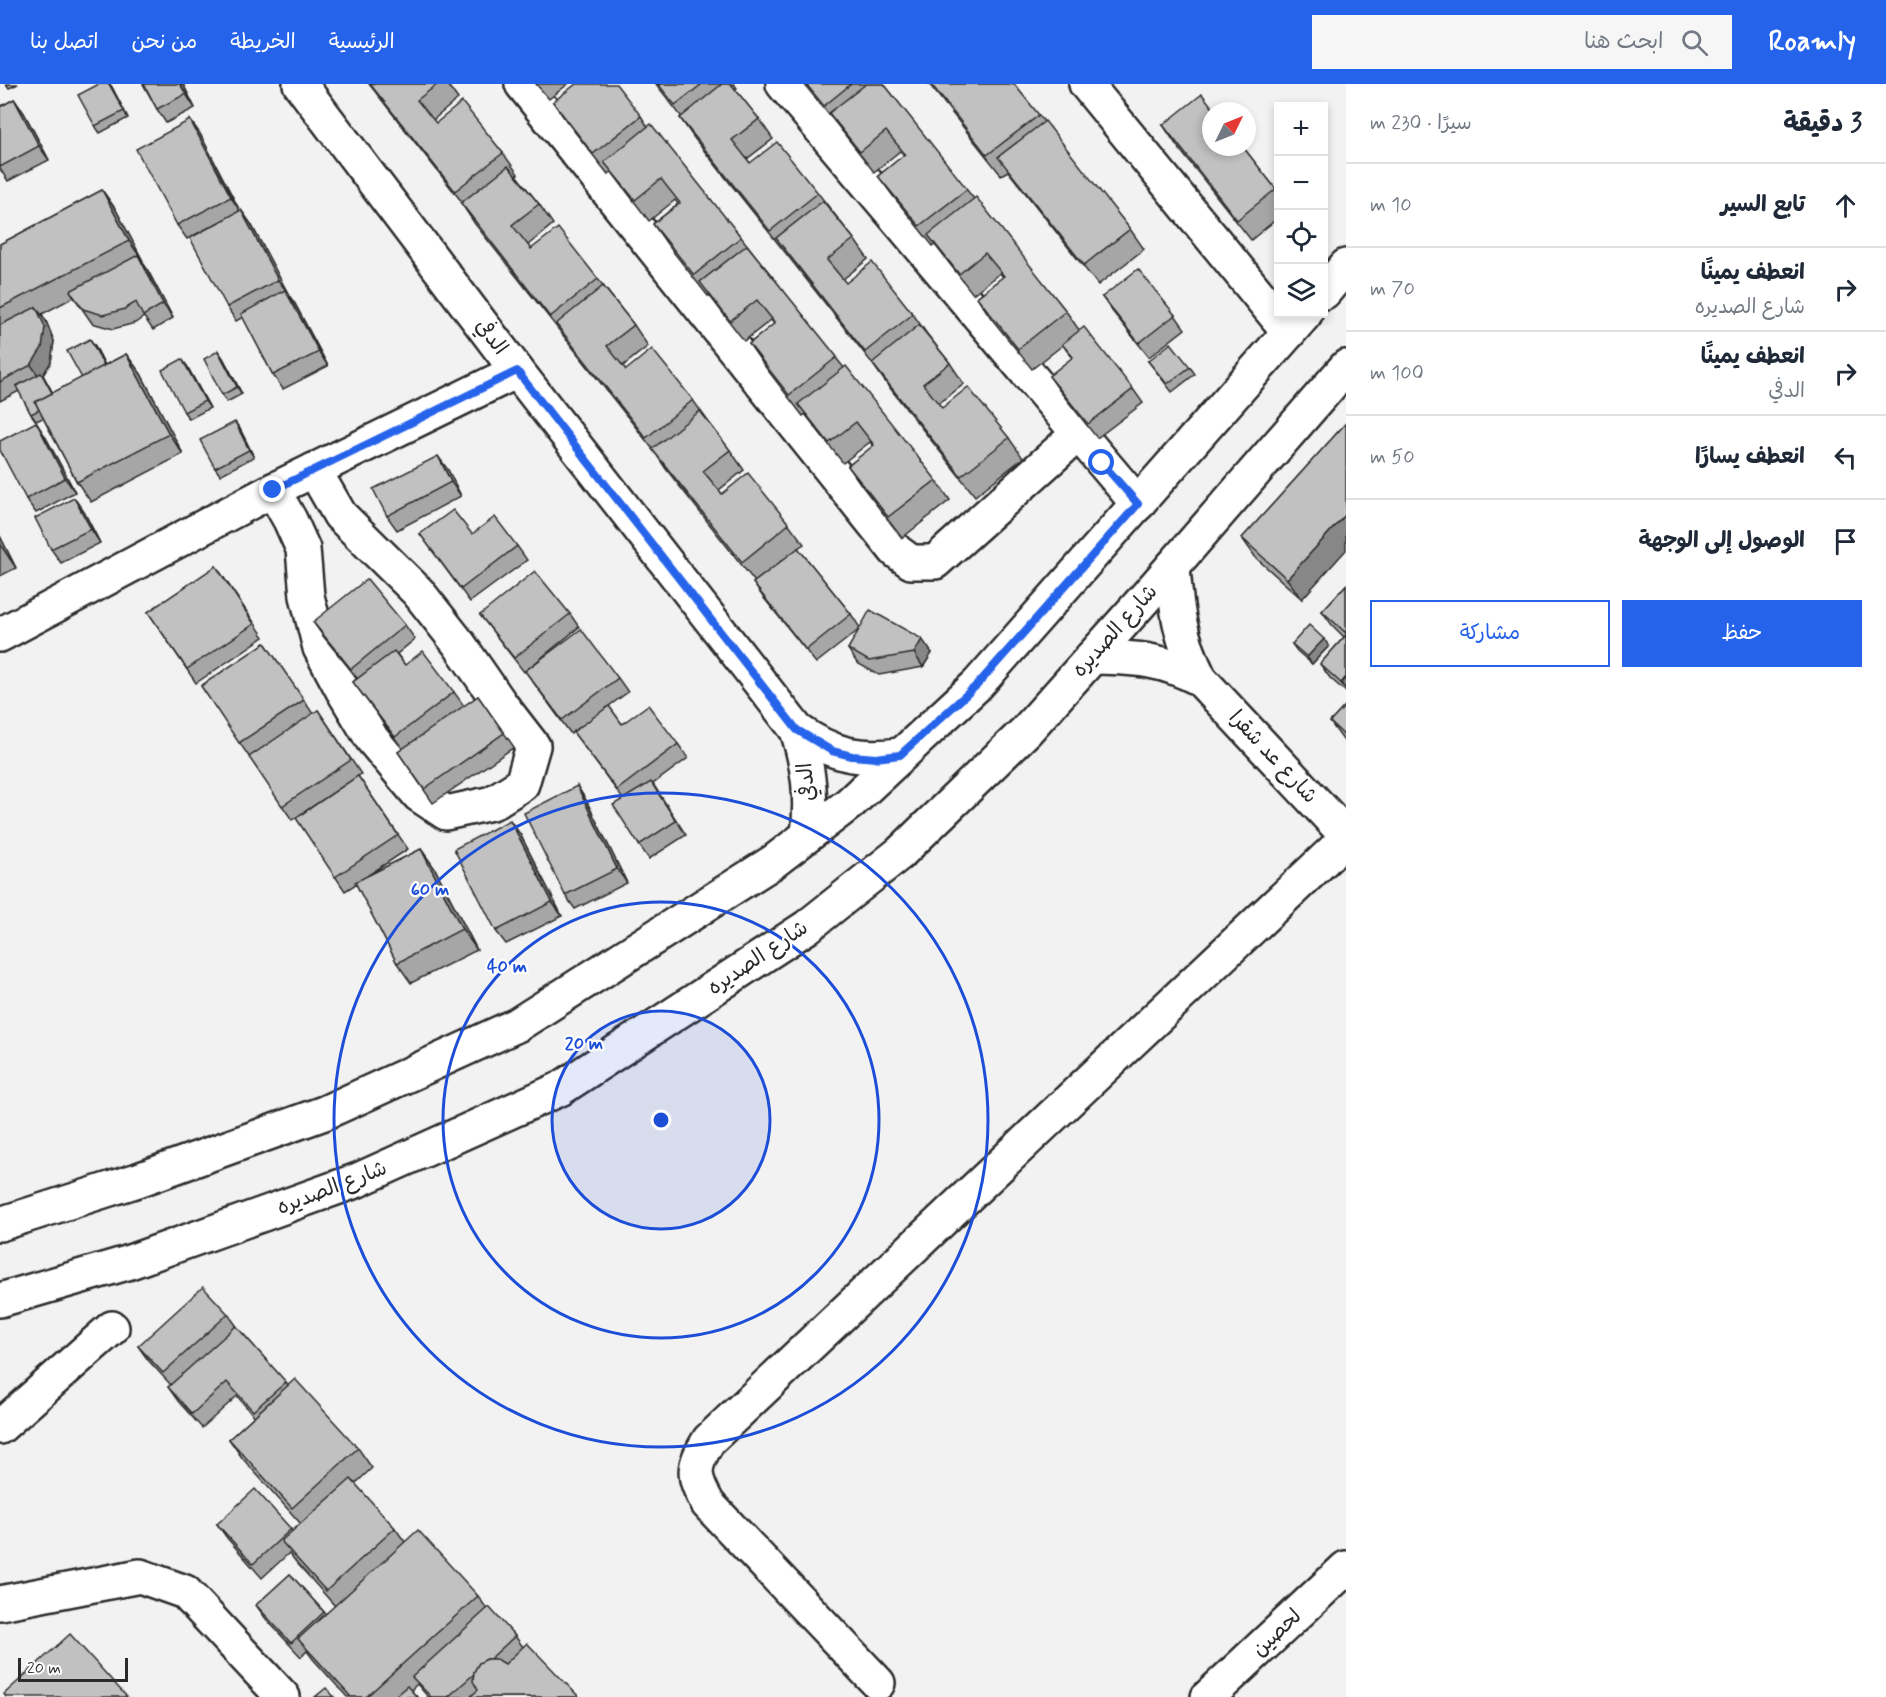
<!DOCTYPE html>
<html lang="ar">
<head>
<meta charset="utf-8">
<style>
	body { margin:0; font-family:Mynerve,"Playpen Sans Arabic",sans-serif; background:#f6f6f7; color:#1f2937; direction:rtl }
	.controls { position:absolute; right:18px; top:18px; display:grid; overflow:hidden; border-radius:0px; box-shadow:0 3px 9px #0003 }
	.controls button { width:54px; height:54px; display:grid; place-items:center; padding:0; border:0; border-bottom:2px solid #e0e1e3; background:#fff; color:#1f2937; font:30px sans-serif }
	.compass { position:absolute; left:1202px; top:18px; width:54px; height:54px; border-radius:50%; background:#fff; box-shadow:0 3px 9px #0003; rotate:47deg }
	.scale { position:absolute; left:18px; bottom:15px; width:110px; box-sizing:border-box; padding-left:6px; border:3px solid #2b2b2b; border-top:0; font-size:16px; line-height:21px; white-space:nowrap; color:#2b2b2b; -webkit-text-stroke:4px #fff; paint-order:stroke }
	.stop { position:absolute; width:18px; height:18px; margin:-14px; border:4px solid #2563eb; border-radius:50%; background:#fff }
	.stop.end { background:#2563eb; border-color:#fff; box-shadow:0 2px 6px #0008 }
	.list { margin:0; padding:0; list-style:none }
	h2 { display:flex; justify-content:space-between; align-items:center; height:78px; margin:0; padding:0 24px; font-size:26px }
	h2 small { font-size:20px; font-weight:400; color:#747a83 }
	.list li { display:grid; grid-template-columns:39px 1fr auto; gap:18px; align-items:center; box-sizing:border-box; height:84px; padding:0 24px; border-top:2px solid #e0e1e3 }
	.list b { display:block; font-size:22px; white-space:nowrap }
	.list p { margin:0; font-size:20px; white-space:nowrap; color:#747a83 }
	.list em { font-size:20px; font-style:normal; color:#747a83 }
	.actions { display:flex; gap:12px; padding:18px 24px }
	.actions a { flex:1; padding:14px 0; border:2px solid #2563eb; border-radius:0px; text-align:center; font-size:21px; color:#2563eb }
	.actions .main { background:#2563eb; color:#fff }
	.icon { flex:none; width:33px; height:33px; fill:none; stroke:currentColor; stroke-width:2; stroke-linecap:round; stroke-linejoin:round }
	.map { position:relative; flex:none; width:1346px; height:1613px; overflow:hidden; direction:ltr }
	header { display:flex; align-items:center; gap:36px; box-sizing:border-box; height:84px; padding:0 30px; background:#2563eb; color:#fff }
	header strong { font-size:28px }
	nav { display:flex; gap:33px; margin-inline-start:auto; font-size:21px }
	.search { width:420px; height:54px; background:#f6f6f7; display:flex; align-items:center; gap:15px; box-sizing:border-box; padding:0 21px; border-radius:0px; color:#747a83; font-size:22px }
	main { display:flex }
	aside { flex:1; background:#fff }
	.map>svg:first-child { display:block }
	.lines { fill:none; stroke-linecap:round; stroke-linejoin:round }
	.minor-casing { stroke:#2b2b2b; stroke-width:38 }
	.major-casing { stroke:#2b2b2b; stroke-width:38 }
	.minor { stroke:#fff; stroke-width:33 }
	.major { stroke:#fff; stroke-width:33 }
	.wall { fill:#a6a6a6; stroke:#2b2b2b; stroke-width:1.5 }
	.shaded-wall { fill:#878787; stroke:#2b2b2b; stroke-width:1.5 }
	.building { fill:#c1c1c1; stroke:#2b2b2b; stroke-width:1.5 }
	.route { stroke:#2563eb; stroke-width:8 }
	.ring { fill:none; stroke:#1d4ed8; stroke-width:3 }
	.labels { text-anchor:middle; dominant-baseline:central; stroke-width:4.5; stroke-linejoin:round; paint-order:stroke }
	.street-label { font-size:21px; fill:#2b2b2b; stroke:#fff }
	.centre { fill:#1d4ed8; stroke:#fff; stroke-width:3 }
	.ring-label { font-size:18px; text-anchor:middle; font-weight:bold; fill:#1d4ed8; stroke:#fff; stroke-width:4.5; stroke-linejoin:round; paint-order:stroke }
</style>
</head>
<body>
<header>
<strong>Roamly</strong>
<div class="search"><svg class="icon" aria-label="search" viewBox="0 0 24 24"><circle cx="10" cy="10" r="6"/><path d="M15 15l6 6"/></svg>ابحث هنا</div>
<nav><a>الرئيسية</a><a>الخريطة</a><a>من نحن</a><a>اتصل بنا</a></nav>
</header>
<main>
<aside>
<h2>3 دقيقة<small>سيرًا · 230 m</small></h2>
<ul class="list">
<li><svg class="icon" aria-label="ahead" viewBox="0 0 24 24"><path d="M12 20V5M6 11l6-6 6 6"/></svg><div><b>تابع السير</b></div><em>10 m</em></li>
<li><svg class="icon" aria-label="right" viewBox="0 0 24 24"><path d="M7 20v-9h11M14 6l5 5-5 5"/></svg><div><b>انعطف يمينًا</b><p>شارع الصديره</p></div><em>70 m</em></li>
<li><svg class="icon" aria-label="right" viewBox="0 0 24 24"><path d="M7 20v-9h11M14 6l5 5-5 5"/></svg><div><b>انعطف يمينًا</b><p>الدفي</p></div><em>100 m</em></li>
<li><svg class="icon" aria-label="left" viewBox="0 0 24 24"><path d="M17 20v-9H6M10 6l-5 5 5 5"/></svg><div><b>انعطف يسارًا</b></div><em>50 m</em></li>
<li><svg class="icon" aria-label="arrive" viewBox="0 0 24 24"><path d="M6 21V4h12l-3 4 3 4H6"/></svg><div><b>الوصول إلى الوجهة</b></div></li>
</ul>
<div class="actions"><a class="main">حفظ</a><a>مشاركة</a></div>
</aside>
<div class="map">
<svg width="1346" height="1613" viewBox="0 0 1346 1613">
	<rect width="100%" height="100%" fill="#f2f2f2"/>
	<filter id="ink" filterUnits="userSpaceOnUse"><feTurbulence type="fractalNoise" baseFrequency=".0167" numOctaves="2"/><feDisplacementMap in="SourceGraphic" scale="12" xChannelSelector="R" yChannelSelector="G"/><feConvolveMatrix kernelMatrix="1 2 1 2 8 2 1 2 1" color-interpolation-filters="sRGB"/></filter>
	<g filter="url(#ink)">
		<g class="lines">
			<defs>
				<g id="minor">
					<path d="M300,0L517,287L797,646C832,671 858,676 900,671"/>
					<polyline points="522,0 896,467 911,478 935,478 1078,350"/>
					<polyline points="783,0 1138,420"/>
					<polyline points="1086,0 1289,248"/>
					<polyline points="273,406 290,436 303,465 307,512 320,564 342,605 372,655 419,711 446,729 492,719 522,700 533,662 502,622 459,560 418,508 340,431 314,386"/>
					<path d="M1173,482C1176,525 1180,555 1200,595L1346,751"/>
					<polyline points="0,551 273,406 517,287"/>
					<path d="M1092,573C1135,574 1160,574 1200,595"/>
					<path d="M797,646C809,684 812,712 808,751"/>
					<polyline points="0,1343 112,1244"/>
					<polyline points="0,1519 140,1492 185,1508 283,1613"/>
					<path d="M878,1599L708,1420C692,1391 692,1384 709,1356L1346,755"/>
					<polyline points="1208,1613 1346,1484"/>
				</g>
				<g id="major">
					<polyline points="1324,208 1346,182"/>
					<polyline points="0,1140 138,1096 324,1029 517,941 773,778 850,719 978,600 1305,230"/>
					<polyline points="0,1216 127,1179 358,1096 560,1005 807,843 900,769 1026,647 1145,514 1346,283"/>
				</g>
			</defs>
			<use href="#minor" class="minor-casing"/>
			<use href="#major" class="major-casing"/>
			<use href="#minor" class="minor"/>
			<use href="#major" class="major"/>
		</g>
		<g class="wall">
			<polygon points="6,0 18,0 9,4"/>
			<polygon points="99,0 110,0 128,34 100,49 95,42"/>
			<polygon points="143,0 183,0 195,24 166,39 157,25"/>
			<polygon points="369,0 447,0 458,15 433,36 436,39 503,69 518,90 516,91 539,120 553,140 528,161 531,165 598,195 634,241 648,262 623,282 626,286 693,316 707,336 730,366 744,386 719,406 722,410 789,440 804,460 798,464 851,530 860,544 932,569 923,583 879,591 857,579 848,565 860,545 816,579 763,513 753,499 755,498 666,385 652,364 475,140 461,119 462,118"/>
			<polygon points="536,0 568,0 549,15"/>
			<polygon points="656,0 734,0 737,4 735,5 759,35 773,55 747,75 750,79 818,109 854,155 868,175 842,196 846,199 913,230 927,250 950,279 964,300 938,320 942,324 1009,354 1023,374 975,412 886,299 872,279 784,167 694,54 680,34 681,32"/>
			<polygon points="804,0 884,0 974,115 1066,227 1079,246 1133,305 1143,319 1097,354 1059,306 1049,292 1072,274 1063,261 1032,285 991,234 977,213 1003,193 1000,189 973,210 935,161 933,162 893,112 878,92 904,71 900,67 874,88 838,42"/>
			<polygon points="929,0 1014,0 1130,145 1144,165 1098,201 1008,87 1001,91"/>
			<polygon points="14,15 24,29 49,76 8,97 0,85 0,23"/>
			<polygon points="553,18 641,32 648,43 741,153 844,284 936,396 950,416 902,454 862,402 848,382 873,362 870,358 843,379 805,330 803,332 763,280 749,260 774,240 771,236 744,257 709,211 708,212 667,160 653,140 678,120 675,116 649,137 611,87 608,90 567,38"/>
			<polygon points="190,36 200,50 240,127 241,126 251,140 288,210 295,220 328,282 283,305 273,291 243,233 236,237 227,223 227,134 187,155 177,141"/>
			<polygon points="1163,41 1243,63 1278,108 1278,134 1251,156 1177,62"/>
			<polygon points="102,106 116,126 143,177 142,178 147,185 173,234 153,246 144,233 135,239 113,245 92,239 74,213 42,230 46,237 54,257 51,278 43,291 53,309 82,294 95,262 105,281 126,270 141,290 183,370 91,418 77,398 43,334 36,337 31,330 19,307 0,317 0,160"/>
			<polygon points="1102,213 1175,231 1185,245 1149,273 1112,227"/>
			<polygon points="218,267 223,274 242,310 227,318 222,311"/>
			<polygon points="1148,277 1190,283 1195,290 1172,308"/>
			<polygon points="187,282 210,324 189,335 184,328"/>
			<polygon points="1346,339 1302,515 1256,474 1242,454"/>
			<polygon points="240,345 254,373 220,391 215,384"/>
			<polygon points="45,352 75,408 36,429 26,415"/>
			<polygon points="448,386 461,412 397,446 387,432"/>
			<polygon points="74,414 84,428 100,459 61,479 51,465"/>
			<polygon points="420,450 517,462 527,476 470,518"/>
			<polygon points="0,452 16,484 0,492"/>
			<polygon points="216,482 264,553 196,599 148,528"/>
			<polygon points="1346,501 1346,608 1330,594 1320,580 1344,553 1332,541 1322,527"/>
			<polygon points="570,530 579,543 524,588 480,531"/>
			<polygon points="313,538 405,541 415,555 397,570 405,581 454,608 464,622 478,612 514,663 433,719 398,668 403,665 353,598 357,594 323,552"/>
			<polygon points="265,559 313,630 318,626 361,690 292,736 201,602"/>
			<polygon points="1292,560 1329,562 1312,580 1297,567"/>
			<polygon points="525,587 618,594 628,608 609,622 622,640 678,660 688,674 653,700 686,751 649,775 639,761 623,715 573,648 571,650"/>
			<polygon points="1346,621 1346,660 1330,638"/>
			<polygon points="358,692 408,765 367,792 421,765 435,785 477,866 411,899 397,879 356,800 345,807 296,734"/>
			<polygon points="577,702 586,716 627,799 575,825 565,811"/>
			<polygon points="520,750 562,832 506,860 496,847"/>
			<polygon points="228,1230 238,1244 288,1301 358,1364 372,1384 355,1400 395,1444 405,1458 478,1512 487,1525 515,1552 523,1563 579,1613 428,1613 417,1600 411,1606 417,1613 347,1613 313,1575 307,1567 301,1573 266,1535 256,1521 290,1490 326,1530 335,1522 296,1478 289,1469 262,1494 227,1454 217,1440 291,1445 292,1448 301,1440 243,1375 229,1355 254,1332 237,1312 202,1344 178,1317 168,1303 171,1301 148,1276 138,1262"/>
		</g>
		<g class="shaded-wall">
			<polygon points="109,0 112,3 128,34 124,27"/>
			<polygon points="180,0 183,0 195,24 186,10"/>
			<polygon points="14,15 24,29 49,76 39,62"/>
			<polygon points="190,36 200,50 240,127 231,113"/>
			<polygon points="102,106 116,126 143,177 129,157"/>
			<polygon points="241,126 251,140 288,209 278,196"/>
			<polygon points="138,171 147,185 173,234 163,220"/>
			<polygon points="285,206 295,220 328,282 319,268"/>
			<polygon points="36,223 46,237 54,257 51,278 43,291 61,324 31,281"/>
			<polygon points="90,255 95,262 112,295 107,288"/>
			<polygon points="218,267 223,274 242,310 237,303"/>
			<polygon points="126,270 141,290 183,370 169,350"/>
			<polygon points="182,275 187,282 210,324 205,317"/>
			<polygon points="36,338 45,352 75,408 65,394"/>
			<polygon points="235,338 240,345 254,373 249,366"/>
			<polygon points="438,372 448,386 461,412 451,398"/>
			<polygon points="74,414 84,428 100,459 91,445"/>
			<polygon points="1346,430 1346,466 1302,515 1287,495"/>
			<polygon points="0,452 16,484 2,463 0,459"/>
			<polygon points="922,555 932,569 923,583 914,569"/>
			<polygon points="1324,555 1329,562 1312,580 1307,573"/>
			<polygon points="1346,593 1346,606 1341,599"/>
			<polygon points="577,702 586,716 627,799 617,785"/>
			<polygon points="510,736 520,750 562,832 552,818"/>
			<polygon points="421,765 435,785 477,866 462,845"/>
		</g>
		<g class="building">
			<polygon points="99,0 109,0 124,27 95,42 78,11"/>
			<polygon points="144,0 180,0 186,10 157,25"/>
			<polygon points="370,0 438,0 417,16 436,39 462,18 503,69 455,107"/>
			<polygon points="576,0 616,0 641,32 593,70 553,18"/>
			<polygon points="658,0 702,0 675,21"/>
			<polygon points="722,0 731,0 759,35 732,56 750,79 777,58 818,109 770,147 680,34"/>
			<polygon points="806,0 851,0 824,22"/>
			<polygon points="866,0 884,0 967,105 919,142 878,92 905,70 886,47 860,68 829,29"/>
			<polygon points="931,0 1014,0 1039,31 987,71"/>
			<polygon points="1202,10 1215,27 1211,27 1211,63 1243,63 1276,105 1237,136 1163,41"/>
			<polygon points="14,15 39,62 0,83 0,23"/>
			<polygon points="190,36 231,113 177,141 136,65"/>
			<polygon points="1045,37 1130,145 1084,181 998,73"/>
			<polygon points="651,40 741,153 694,191 653,140 680,119 661,95 635,116 604,78"/>
			<polygon points="508,82 539,120 512,141 531,165 558,144 598,195 550,233 461,119"/>
			<polygon points="102,106 129,157 0,224 0,160"/>
			<polygon points="976,113 1066,227 1018,265 977,213 1004,192 985,169 959,190 928,151"/>
			<polygon points="823,117 854,155 827,176 846,199 872,178 913,230 865,268 776,154"/>
			<polygon points="241,126 278,196 227,223 190,154"/>
			<polygon points="747,161 837,273 789,311 749,260 775,239 757,216 730,237 700,198"/>
			<polygon points="138,171 163,220 143,232 136,218 125,225 103,231 83,225 70,207"/>
			<polygon points="1138,185 1175,231 1139,259 1102,213"/>
			<polygon points="603,202 634,241 607,262 626,286 652,265 693,316 646,354 556,240"/>
			<polygon points="285,206 319,268 273,291 241,230"/>
			<polygon points="36,223 45,243 42,264 31,281 0,298 0,241"/>
			<polygon points="919,241 950,279 923,300 942,324 968,303 1009,354 961,392 872,279"/>
			<polygon points="1084,243 1133,305 1088,340 1049,292 1073,273 1062,260"/>
			<polygon points="90,255 104,282 82,294 67,267"/>
			<polygon points="1171,259 1190,283 1167,300 1148,277"/>
			<polygon points="218,267 237,303 222,311 204,275"/>
			<polygon points="126,270 169,350 77,398 35,318"/>
			<polygon points="182,275 205,317 184,328 162,286"/>
			<polygon points="846,282 936,396 888,433 848,382 874,361 856,338 829,359 798,320"/>
			<polygon points="41,289 52,309 35,318 39,326 31,330 16,302"/>
			<polygon points="700,327 730,366 703,387 722,410 748,389 789,440 742,478 652,365"/>
			<polygon points="36,338 65,394 26,415 0,366 0,357"/>
			<polygon points="235,338 249,366 215,384 200,356"/>
			<polygon points="1346,339 1346,430 1287,495 1242,454"/>
			<polygon points="438,372 451,398 387,432 373,405"/>
			<polygon points="74,414 91,445 51,465 35,434"/>
			<polygon points="453,426 472,450 495,433 517,462 461,505 420,450"/>
			<polygon points="798,464 851,530 806,566 753,499"/>
			<polygon points="216,482 254,540 187,585 148,528"/>
			<polygon points="535,487 570,530 514,574 480,531"/>
			<polygon points="367,495 405,541 351,585 313,538"/>
			<polygon points="1346,501 1346,549 1322,527"/>
			<polygon points="870,526 922,555 914,569 869,577 848,565"/>
			<polygon points="1309,541 1324,555 1307,573 1292,560"/>
			<polygon points="581,545 618,594 562,636 525,587"/>
			<polygon points="1346,551 1346,593 1341,599 1320,580"/>
			<polygon points="265,559 304,616 239,659 201,602"/>
			<polygon points="394,567 405,581 423,567 454,608 395,653 353,598"/>
			<polygon points="478,612 504,649 424,705 398,668"/>
			<polygon points="648,621 678,660 617,706 573,648 609,622 622,640"/>
			<polygon points="1346,621 1346,653 1330,638"/>
			<polygon points="318,626 351,676 282,722 249,673"/>
			<polygon points="358,692 398,751 335,793 296,734"/>
			<polygon points="651,698 676,737 639,761 613,721"/>
			<polygon points="577,702 617,785 565,811 524,729"/>
			<polygon points="510,736 552,818 496,847 454,765"/>
			<polygon points="421,765 462,845 397,879 355,798"/>
			<polygon points="203,1203 228,1230 163,1289 138,1262"/>
			<polygon points="236,1242 286,1298 253,1327 227,1298 192,1330 168,1303"/>
			<polygon points="295,1295 358,1364 292,1424 229,1355"/>
			<polygon points="351,1395 395,1444 326,1507 281,1457"/>
			<polygon points="255,1405 291,1445 253,1480 217,1440"/>
			<polygon points="418,1446 478,1512 366,1613 351,1613 298,1555"/>
			<polygon points="290,1490 324,1528 291,1559 256,1521"/>
			<polygon points="489,1523 515,1552 490,1575 487,1575 479,1579 474,1588 474,1590 448,1613 431,1613 412,1593"/>
			<polygon points="70,1550 127,1613 6,1613 4,1610"/>
			<polygon points="527,1559 579,1613 470,1613 478,1606 473,1597 474,1588 479,1579 487,1575 497,1575 505,1580"/>
			<polygon points="407,1602 417,1613 394,1613"/>
			<polygon points="326,1604 334,1613 315,1613"/>
		</g>
	</g>
	<g class="lines" filter="url(#ink)">
		<polyline class="route" points="273,406 517,287 797,646 832,667 852,672 876,674 900,671 978,600 1138,420 1102,379"/>
	</g>
	<circle cx="661" cy="1036" r="109" fill="#1d4ed8" fill-opacity=".12"/>
	<g class="ring">
		<circle cx="661" cy="1036" r="109"/>
		<circle cx="661" cy="1036" r="218"/>
		<circle cx="661" cy="1036" r="327"/>
	</g>
	<g class="labels">
		<g class="street-label">
			<text transform="translate(491 253) rotate(53)">الدفي</text>
			<text transform="translate(1115 547) rotate(-48)">شارع الصديره</text>
			<text transform="translate(1273 673) rotate(47)">شارع عد شقرا</text>
			<text transform="translate(807 698) rotate(-96)">الدفي</text>
			<text transform="translate(758 874) rotate(-34)">شارع الصديره</text>
			<text transform="translate(332 1104) rotate(-21)">شارع الصديره</text>
			<text transform="translate(1277 1549) rotate(-43)">لحصين</text>
		</g>
	</g>
	<circle cx="661" cy="1036" r="9" class="centre"/>
	<g class="ring-label">
		<text x="430" y="811">60 m</text>
		<text x="507" y="888">40 m</text>
		<text x="584" y="965">20 m</text>
	</g>
</svg>
<div class="controls">
<button>+</button>
<button>−</button>
<button><svg class="icon" aria-label="locate" viewBox="0 0 24 24"><circle cx="12" cy="12" r="6"/><path d="M12 2v4M12 18v4M2 12h4M18 12h4"/></svg></button>
<button><svg class="icon" aria-label="layers" viewBox="0 0 24 24"><path d="M12 4l9 5-9 5-9-5zM3 14l9 5 9-5"/></svg></button>
</div>
<svg class="compass" viewBox="-18 -18 36 36"><path d="M0-13l5 13h-10z" fill="#e53935"/><path d="M0 13l5-13h-10z" fill="#747a83"/></svg>
<div class="scale">20 m</div>
<div class="stop" style="left:1102px;top:379px"></div>
<div class="stop end" style="left:273px;top:406px"></div>
</div>
</main>
</body>
</html>
